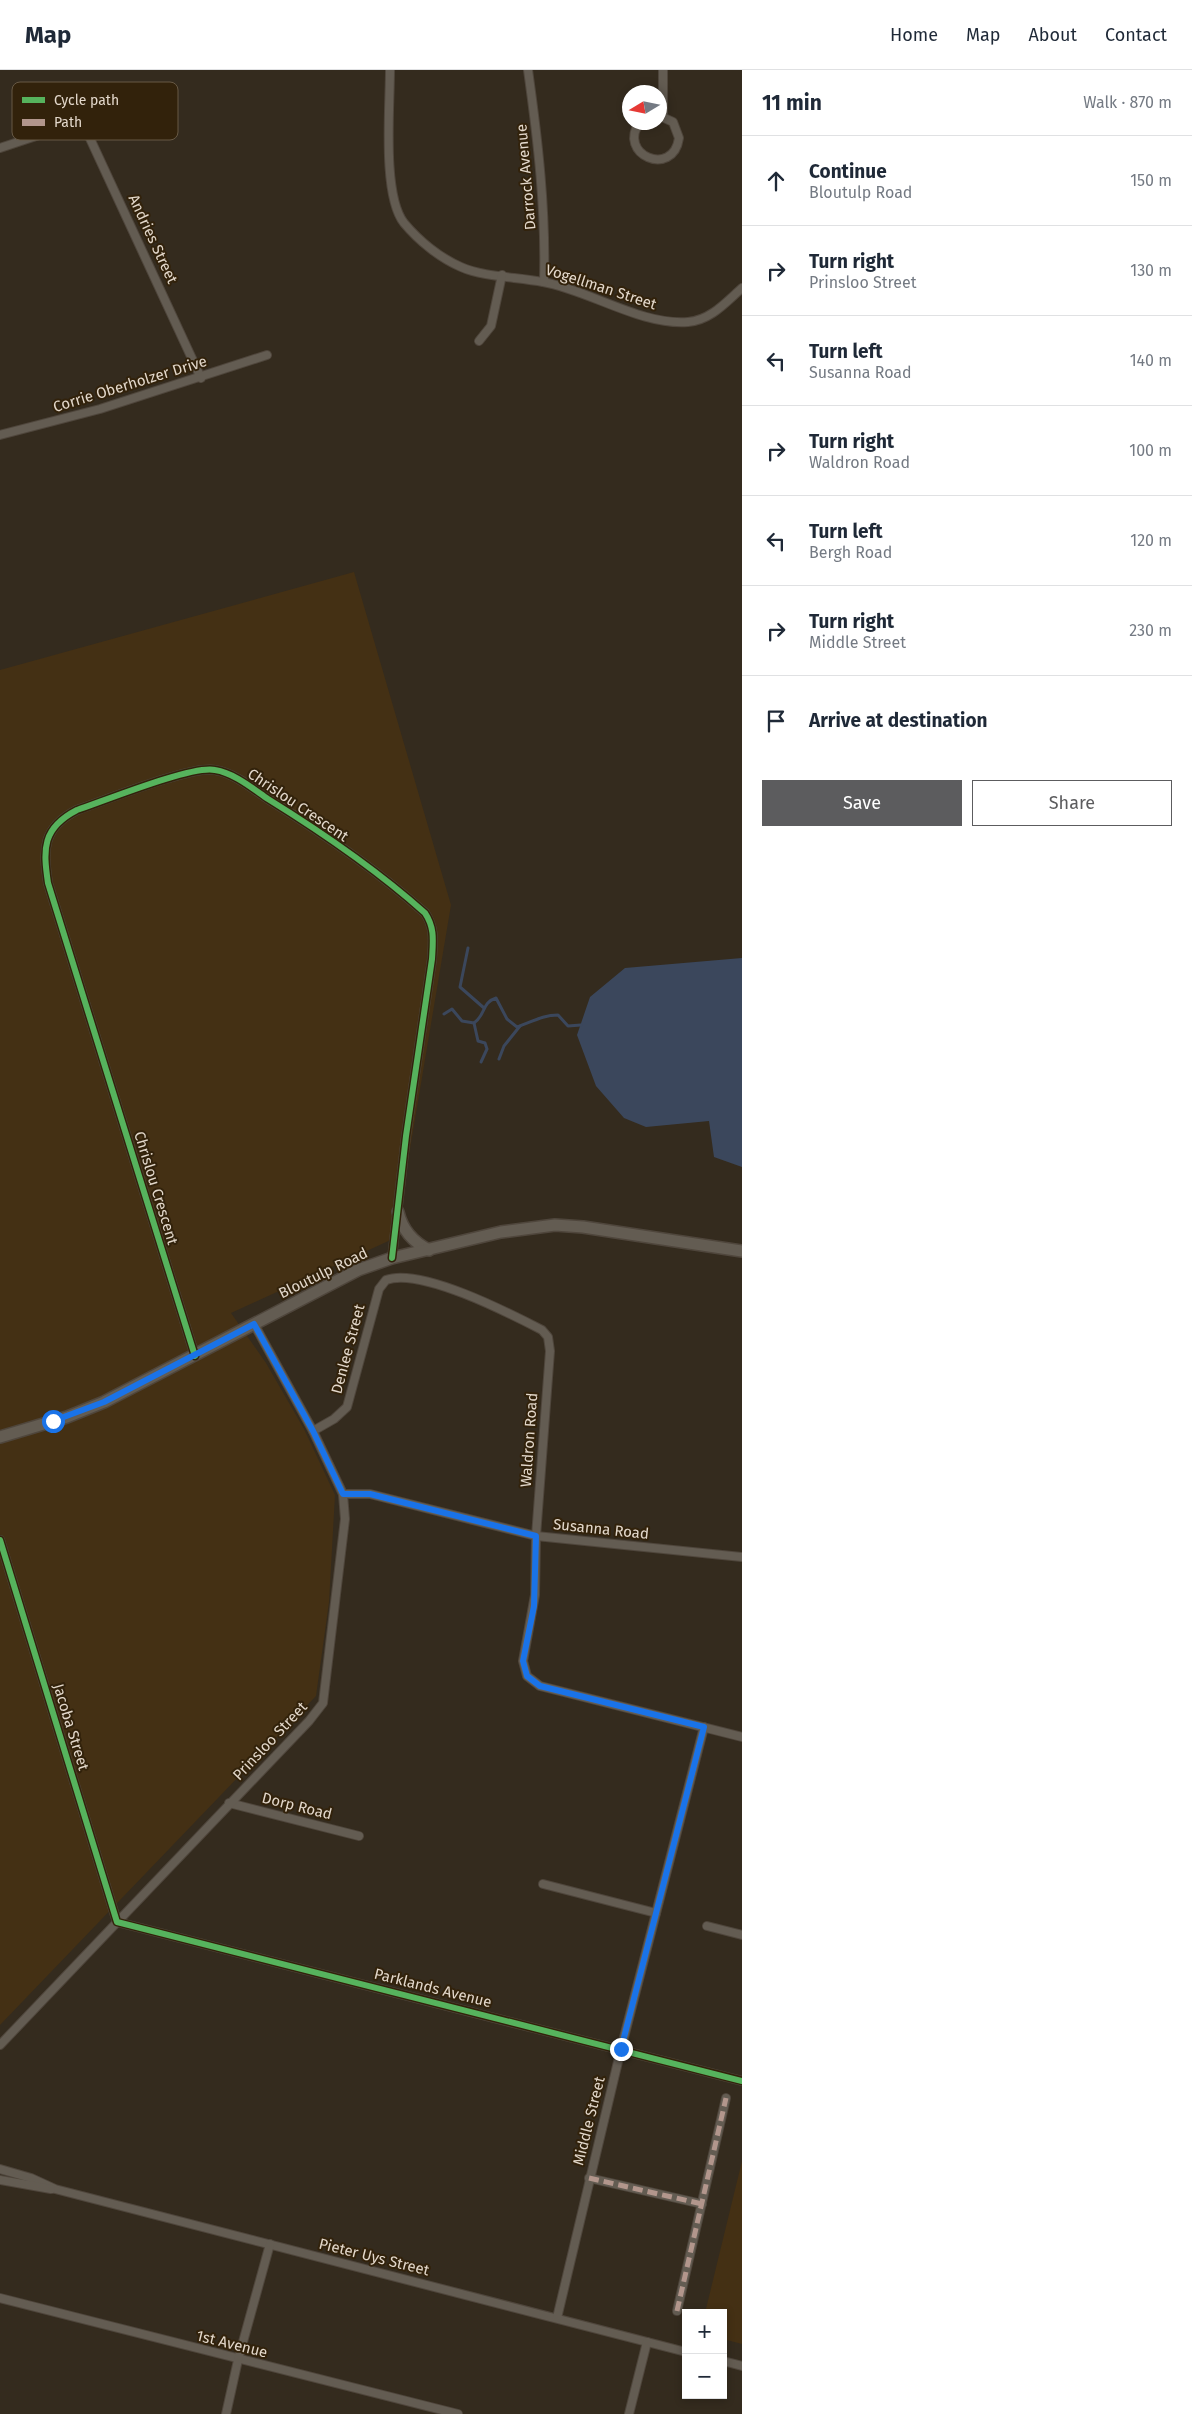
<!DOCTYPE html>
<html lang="en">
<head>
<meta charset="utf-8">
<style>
	body { margin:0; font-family:"Fira Sans",sans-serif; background:#f6f6f7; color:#1f2937 }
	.controls { position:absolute; right:15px; bottom:15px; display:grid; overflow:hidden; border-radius:0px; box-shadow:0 2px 8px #0003 }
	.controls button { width:45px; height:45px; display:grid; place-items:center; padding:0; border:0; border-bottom:1px solid #e0e1e3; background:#fff; color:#1f2937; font:25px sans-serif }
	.compass { position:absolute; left:622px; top:15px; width:45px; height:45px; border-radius:50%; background:#fff; box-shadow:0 2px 8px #0003; rotate:260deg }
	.stop { position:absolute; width:15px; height:15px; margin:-11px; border:4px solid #1a73e8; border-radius:50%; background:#fff }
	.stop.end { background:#1a73e8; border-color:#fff; box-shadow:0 1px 5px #0008 }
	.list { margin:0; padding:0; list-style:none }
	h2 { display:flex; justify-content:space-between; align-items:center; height:65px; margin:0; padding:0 20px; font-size:21px }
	h2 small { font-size:16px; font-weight:400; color:#747a83 }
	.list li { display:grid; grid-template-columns:32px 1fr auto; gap:15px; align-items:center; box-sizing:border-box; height:90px; padding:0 20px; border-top:1px solid #e0e1e3 }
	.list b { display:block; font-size:19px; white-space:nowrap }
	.list p { margin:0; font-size:16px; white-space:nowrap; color:#747a83 }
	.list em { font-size:16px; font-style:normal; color:#747a83 }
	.actions { display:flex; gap:10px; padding:15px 20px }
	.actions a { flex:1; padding:11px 0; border:1px solid #5c5c5e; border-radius:0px; text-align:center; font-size:18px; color:#5c5c5e }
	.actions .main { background:#5c5c5e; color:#fff }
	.icon { flex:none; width:28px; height:28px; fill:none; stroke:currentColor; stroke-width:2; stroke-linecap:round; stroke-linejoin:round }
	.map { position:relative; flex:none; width:742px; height:2344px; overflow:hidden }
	header { display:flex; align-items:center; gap:30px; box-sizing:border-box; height:70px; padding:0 25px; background:#fff; border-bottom:1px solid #e0e1e3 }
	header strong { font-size:24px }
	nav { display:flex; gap:28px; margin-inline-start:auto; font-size:18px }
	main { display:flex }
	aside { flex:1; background:#fff }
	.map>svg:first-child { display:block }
	.built { fill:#443014 }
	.water { fill:#3b475c }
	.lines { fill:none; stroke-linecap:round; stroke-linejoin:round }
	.stream { stroke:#3b475c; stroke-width:3 }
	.street-casing { stroke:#4f463c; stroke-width:10 }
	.secondary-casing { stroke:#4f463c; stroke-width:14 }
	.street { stroke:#635c52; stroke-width:8 }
	.secondary { stroke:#635c52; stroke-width:11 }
	.quiet { stroke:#b2968c; stroke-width:5; stroke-dasharray:10 5; stroke-linecap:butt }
	.cycleway-casing { stroke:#32220b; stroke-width:9 }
	.cycleway { stroke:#56b35d; stroke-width:6 }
	.route { stroke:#1a73e8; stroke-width:6 }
	.labels { text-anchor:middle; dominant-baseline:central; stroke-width:4; stroke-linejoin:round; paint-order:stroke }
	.street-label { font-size:15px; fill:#e3d8cb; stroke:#32220b }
	.key { fill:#32220b; stroke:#675945; stroke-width:1 }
	.key-label { font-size:14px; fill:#e3d8cb }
</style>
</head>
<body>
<header>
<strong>Map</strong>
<nav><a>Home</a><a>Map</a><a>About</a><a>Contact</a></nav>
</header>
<main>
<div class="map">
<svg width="742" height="2344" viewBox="0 0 742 2344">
	<rect width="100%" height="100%" fill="#342b1e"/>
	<g class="built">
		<polygon points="354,502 451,835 395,1168 231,1243 266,1293 304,1359 335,1425 329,1532 316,1626 0,1955 0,600"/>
		<polygon points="742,2091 742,2274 723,2269 723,2243 705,2243"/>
	</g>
	<polygon class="water" points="742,888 742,1097 714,1087 709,1051 646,1057 624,1048 596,1016 577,965 590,927 625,898"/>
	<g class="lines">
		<g class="stream">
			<polyline points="468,878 460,917 484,938"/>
			<path d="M444,944L452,939L462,951L474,953C485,946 482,932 496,928L507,949L517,957C532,952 542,945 558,945L568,956L581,955"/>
			<polyline points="474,953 478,971 485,973 487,979 481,992"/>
			<polyline points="499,989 504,976 520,956"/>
		</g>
		<defs>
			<g id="street">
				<path d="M390,0C390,37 382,125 404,153C419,171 440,188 461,197C483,207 518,207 543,212C589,220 642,256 688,252C711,250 726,232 742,218"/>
				<path d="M528,0C538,71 546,140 544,212"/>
				<polyline points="663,46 663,0"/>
				<path d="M640,52C616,84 673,109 679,68L673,52L660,46"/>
				<polyline points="0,78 69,55 81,55 87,62 201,308"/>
				<polyline points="479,271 491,256 502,205"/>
				<polyline points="0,365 100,339 267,285"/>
				<path d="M195,1286L48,813C43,779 42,758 77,740C104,731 192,695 215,700C234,703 252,718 268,729C323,763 377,800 425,843C435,858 433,871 432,889L406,1066L392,1188"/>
				<path d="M313,1361L334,1349L347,1337L379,1219L386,1210C420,1197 509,1243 542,1260L548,1267L550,1281L536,1466L535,1525L523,1591L527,1606L540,1616L742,1667"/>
				<polyline points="343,1424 370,1424 536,1466 742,1487"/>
				<polyline points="0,1470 117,1852 742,2011"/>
				<polyline points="229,1733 359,1766"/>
				<polyline points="543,1814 656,1843"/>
				<polyline points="707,1856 742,1865"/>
				<polyline points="0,1975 309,1651 323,1633 345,1449 343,1424 313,1361 254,1254"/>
				<polyline points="0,2099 31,2108 55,2119 686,2282"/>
				<polyline points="589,2108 702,2134"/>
				<polyline points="0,2110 51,2119"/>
				<polyline points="0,2228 458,2344"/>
				<polyline points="677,2241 726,2028"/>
				<polyline points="557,2248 621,1979 704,1657"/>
				<polyline points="723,2291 742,2296"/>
				<polyline points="226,2344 238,2290 270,2174"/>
				<polyline points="629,2344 647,2272"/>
			</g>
			<g id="secondary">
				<path d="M398,1142C402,1159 413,1172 429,1180"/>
				<polyline points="0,1367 67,1347 104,1332 358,1200 392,1188 501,1162 555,1155 583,1157 742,1181"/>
			</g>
		</defs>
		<use href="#street" class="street-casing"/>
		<use href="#secondary" class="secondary-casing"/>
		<use href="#street" class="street"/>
		<use href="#secondary" class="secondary"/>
		<g class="quiet">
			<polyline points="589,2108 702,2134"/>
			<polyline points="677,2241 726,2028"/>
		</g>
		<defs>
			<g id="cycleway">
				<path d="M195,1286L48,813C43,779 42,758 77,740C104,731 192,695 215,700C234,703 252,718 268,729C323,763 377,800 425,843C435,858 433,871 432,889L406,1066L392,1188"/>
				<polyline points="0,1470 117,1852 742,2011"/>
			</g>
		</defs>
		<use href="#cycleway" class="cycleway-casing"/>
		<use href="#cycleway" class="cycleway"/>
	</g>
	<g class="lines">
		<polyline class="route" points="53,1351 104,1332 254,1254 313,1361 343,1424 370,1424 536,1466 534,1536 523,1591 527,1606 540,1616 704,1657 621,1979"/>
	</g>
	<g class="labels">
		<g class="street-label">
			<text transform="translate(526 107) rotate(-95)">Darrock Avenue</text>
			<text transform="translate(153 169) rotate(65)">Andries Street</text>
			<text transform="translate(601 217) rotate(18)">Vogellman Street</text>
			<text transform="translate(130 314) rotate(-17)">Corrie Oberholzer Drive</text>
			<text transform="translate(298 735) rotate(34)">Chrislou Crescent</text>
			<text transform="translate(156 1118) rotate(73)">Chrislou Crescent</text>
			<text transform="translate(323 1203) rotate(-26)">Bloutulp Road</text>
			<text transform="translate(348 1279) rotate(-75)">Denlee Street</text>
			<text transform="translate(529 1370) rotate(-86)">Waldron Road</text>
			<text transform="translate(601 1459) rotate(6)">Susanna Road</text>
			<text transform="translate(71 1657) rotate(73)">Jacoba Street</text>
			<text transform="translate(270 1671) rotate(-47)">Prinsloo Street</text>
			<text transform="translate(297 1736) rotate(14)">Dorp Road</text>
			<text transform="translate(433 1918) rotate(14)">Parklands Avenue</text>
			<text transform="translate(589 2051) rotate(-76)">Middle Street</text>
			<text transform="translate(374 2187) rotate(14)">Pieter Uys Street</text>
			<text transform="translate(232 2274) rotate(14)">1st Avenue</text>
		</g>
	</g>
	<rect x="12" y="12" width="166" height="58" rx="8" class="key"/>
	<rect x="22" y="27" width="23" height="6" fill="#56b35d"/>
	<rect x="22" y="49" width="23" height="7" fill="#b2968c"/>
	<g class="key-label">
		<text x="54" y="35">Cycle path</text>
		<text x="54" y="57">Path</text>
	</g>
</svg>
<div class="controls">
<button>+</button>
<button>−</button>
</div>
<svg class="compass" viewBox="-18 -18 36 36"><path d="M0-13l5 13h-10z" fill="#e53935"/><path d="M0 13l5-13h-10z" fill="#747a83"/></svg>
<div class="stop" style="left:53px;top:1351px"></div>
<div class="stop end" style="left:621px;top:1979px"></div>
</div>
<aside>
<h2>11 min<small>Walk · 870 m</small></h2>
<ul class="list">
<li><svg class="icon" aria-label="ahead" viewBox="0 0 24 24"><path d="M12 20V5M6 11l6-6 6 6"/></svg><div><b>Continue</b><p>Bloutulp Road</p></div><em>150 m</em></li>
<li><svg class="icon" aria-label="right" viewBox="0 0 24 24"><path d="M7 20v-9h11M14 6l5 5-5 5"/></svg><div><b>Turn right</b><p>Prinsloo Street</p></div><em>130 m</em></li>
<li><svg class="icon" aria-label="left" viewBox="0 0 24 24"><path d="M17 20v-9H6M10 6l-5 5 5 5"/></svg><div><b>Turn left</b><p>Susanna Road</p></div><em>140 m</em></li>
<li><svg class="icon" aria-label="right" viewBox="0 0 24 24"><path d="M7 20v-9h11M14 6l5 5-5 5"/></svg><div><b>Turn right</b><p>Waldron Road</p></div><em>100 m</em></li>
<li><svg class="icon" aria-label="left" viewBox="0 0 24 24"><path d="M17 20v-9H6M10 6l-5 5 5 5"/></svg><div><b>Turn left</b><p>Bergh Road</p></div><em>120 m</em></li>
<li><svg class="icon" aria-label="right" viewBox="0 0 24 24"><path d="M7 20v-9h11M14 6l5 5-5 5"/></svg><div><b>Turn right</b><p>Middle Street</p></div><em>230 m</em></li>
<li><svg class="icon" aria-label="arrive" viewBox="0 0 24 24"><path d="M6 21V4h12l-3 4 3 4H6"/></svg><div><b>Arrive at destination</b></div></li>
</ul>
<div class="actions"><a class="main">Save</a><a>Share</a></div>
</aside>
</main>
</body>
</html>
